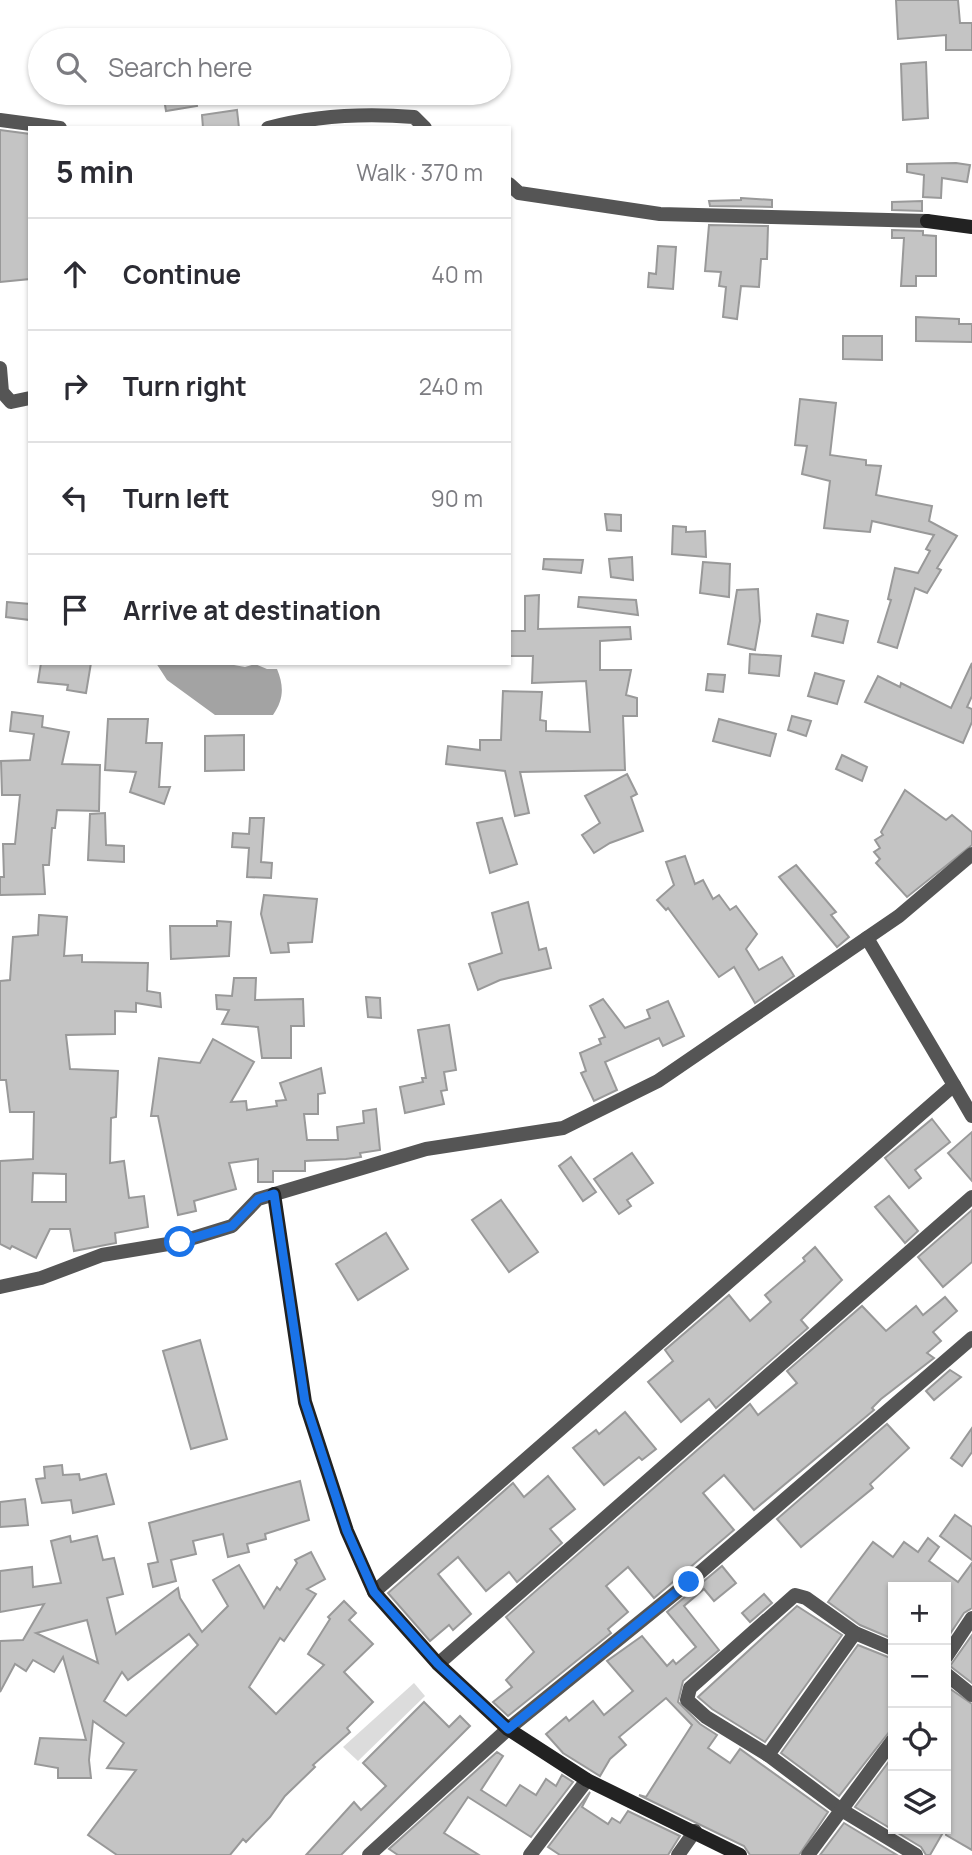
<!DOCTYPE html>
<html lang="en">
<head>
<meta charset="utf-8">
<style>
	body { margin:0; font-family:Manrope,sans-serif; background:#f7f7f7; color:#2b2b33 }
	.controls { position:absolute; right:21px; bottom:21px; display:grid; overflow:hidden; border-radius:0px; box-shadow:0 2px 5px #0004 }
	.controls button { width:63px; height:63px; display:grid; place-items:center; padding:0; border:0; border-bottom:2px solid #e1e1e2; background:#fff; color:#2b2b33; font:35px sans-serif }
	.stop { position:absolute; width:21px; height:21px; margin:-16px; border:5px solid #1a73e8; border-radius:50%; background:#fff }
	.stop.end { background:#1a73e8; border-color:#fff; box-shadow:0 2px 7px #0008 }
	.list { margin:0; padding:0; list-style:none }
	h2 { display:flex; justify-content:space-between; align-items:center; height:91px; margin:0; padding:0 28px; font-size:30px }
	h2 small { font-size:23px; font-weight:400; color:#7c7c81 }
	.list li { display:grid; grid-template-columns:46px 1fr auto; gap:21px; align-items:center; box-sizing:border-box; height:112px; padding:0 28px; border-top:2px solid #e1e1e2 }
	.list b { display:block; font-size:26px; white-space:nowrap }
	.list em { font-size:23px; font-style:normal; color:#7c7c81 }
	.icon { flex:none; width:38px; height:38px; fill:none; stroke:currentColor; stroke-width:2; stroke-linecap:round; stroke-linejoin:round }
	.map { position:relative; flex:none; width:972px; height:1855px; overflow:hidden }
	.search { position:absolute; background:#fff; box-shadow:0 2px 5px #0004; left:28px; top:28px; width:483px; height:77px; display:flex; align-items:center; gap:18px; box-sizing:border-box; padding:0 24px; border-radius:38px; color:#7c7c81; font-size:26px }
	.panel { position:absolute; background:#fff; box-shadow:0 2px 5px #0004; left:28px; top:126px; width:483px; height:539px; border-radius:0px }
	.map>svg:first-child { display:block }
	.green { fill:#dcdcdc }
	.water { fill:#a3a3a3 }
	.building { fill:#c4c4c4; stroke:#999; stroke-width:2; fill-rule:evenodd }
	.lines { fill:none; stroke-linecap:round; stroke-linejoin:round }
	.street { stroke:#555; stroke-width:14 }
	.secondary { stroke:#222; stroke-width:14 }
	.route { stroke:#1a73e8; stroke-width:9 }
</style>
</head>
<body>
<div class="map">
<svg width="972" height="1855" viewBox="0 0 972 1855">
	<rect width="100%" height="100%" fill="#fff"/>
	<polygon class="green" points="414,1683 425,1696 358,1761 343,1747"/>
	<path class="water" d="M156,663H223L245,667L255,664L267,669H277C284,686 284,699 273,715H215L167,680Z"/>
	<g class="building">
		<polygon points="896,0 958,0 960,23 972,23 972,50 946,50 946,35 898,39"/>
		<polygon points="926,62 928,118 903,120 901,64"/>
		<polygon points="163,93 195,93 197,106 166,111"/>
		<polygon points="237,110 239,128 203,128 202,115"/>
		<polygon points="0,130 30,134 30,279 0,282"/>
		<polygon points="956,163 970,165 967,182 942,178 941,198 923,197 924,175 907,172 907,164"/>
		<polygon points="741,198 772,200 772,207 710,206 709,201 741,200"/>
		<polygon points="922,201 922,211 892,210 892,202"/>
		<polygon points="709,225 768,226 767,259 761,259 759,287 741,286 737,319 723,317 726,287 719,286 721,272 705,271"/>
		<polygon points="892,230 923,231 923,235 936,236 936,276 916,276 916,286 901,286 904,238 892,238"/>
		<polygon points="658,246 676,247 673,289 648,287 649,273 656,274"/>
		<polygon points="916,317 959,319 959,324 972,324 972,342 916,341"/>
		<polygon points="843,336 882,336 882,360 843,359"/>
		<polygon points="800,399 836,403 830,455 866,460 866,465 881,466 876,495 932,506 929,521 957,536 937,568 941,570 927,593 915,588 897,648 878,642 891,600 888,599 895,568 918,573 930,551 926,549 934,535 872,521 870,532 824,528 830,481 802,474 807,446 795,445"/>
		<polygon points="605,514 621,515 621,531 607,530"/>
		<polygon points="673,526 686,527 686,532 705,531 706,557 672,554"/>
		<polygon points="632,557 633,580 611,577 609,559"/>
		<polygon points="544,559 583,560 581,573 543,569"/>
		<polygon points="703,562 730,564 729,597 700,593"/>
		<polygon points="758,589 760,621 755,650 728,644 737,590"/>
		<polygon points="539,595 538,629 630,627 631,639 600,641 600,670 631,670 626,695 637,698 637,716 623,716 625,770 520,772 529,813 515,816 505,771 446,764 448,746 480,750 480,740 501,740 503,691 542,692 540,720 546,721 546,731 590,732 586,681 532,683 533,656 509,656 509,631 525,631 525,596"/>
		<polygon points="579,597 636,600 638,615 578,607"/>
		<polygon points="7,602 30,604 30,620 6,617"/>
		<polygon points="817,614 848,621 843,643 812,636"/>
		<polygon points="750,654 781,656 779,676 749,673"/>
		<polygon points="41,663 91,663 86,693 67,690 68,685 38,682"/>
		<polygon points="972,663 972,696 967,707 972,709 972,722 963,743 865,702 878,676 900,687 901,683 951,708"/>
		<polygon points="815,673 844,681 837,704 808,696"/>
		<polygon points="708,674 725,675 723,692 706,690"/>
		<polygon points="12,712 43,716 42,727 69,732 62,764 100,765 99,811 57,810 55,828 52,828 49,865 43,865 45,894 0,895 0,877 4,877 3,844 15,844 20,795 2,795 1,761 30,760 34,734 10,731"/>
		<polygon points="792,716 811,721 806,736 788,730"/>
		<polygon points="108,719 148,719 146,743 162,743 159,787 170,787 164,804 130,792 136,772 105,770"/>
		<polygon points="719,719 776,734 770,756 713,741"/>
		<polygon points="244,735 244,770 205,771 205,736"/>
		<polygon points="842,755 867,767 862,781 836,769"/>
		<polygon points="627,774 637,794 631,797 643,831 610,843 594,853 582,835 600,823 585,796"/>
		<polygon points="905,790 946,820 952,815 972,832 972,845 907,897 876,863 880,859 874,852 880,848 875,840 883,835 881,832"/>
		<polygon points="105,813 106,845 124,846 124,862 88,860 90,814"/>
		<polygon points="250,818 264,818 261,862 272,863 271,878 247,877 249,848 232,847 233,833 249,834"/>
		<polygon points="502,818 517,864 490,873 477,823"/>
		<polygon points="685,856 695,884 703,880 713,899 719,895 730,910 736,906 757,934 746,949 759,970 782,957 794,976 755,1003 734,967 719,977 668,908 666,910 657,900 674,885 666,862"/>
		<polygon points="796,865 836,912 831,915 849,937 837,947 779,877"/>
		<polygon points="264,895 317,899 312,942 288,943 289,952 271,953 261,914"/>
		<polygon points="528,902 539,950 546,948 551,968 500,980 478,990 469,964 502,953 492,913"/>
		<path d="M39,915L67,917L64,956L82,955V962L148,963L147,991L160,993L161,1007L136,1003V1012L115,1011V1034L66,1035L70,1069L118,1071L116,1117L111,1118L110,1163L124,1161L129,1198L144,1196L148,1227L115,1233L116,1243L74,1251L70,1229H50L36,1258L12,1246L10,1249L0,1244V1161L33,1159L34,1112H10L6,1080H0V981L10,980L13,937L38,935ZM33,1173L66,1174V1202H32Z"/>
		<polygon points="217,921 231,922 229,956 171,959 170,926 217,926"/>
		<polygon points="234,978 256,978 255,1000 303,999 304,1026 291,1026 291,1058 262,1058 258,1027 222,1024 229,1010 217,1009 216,995 232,996"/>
		<polygon points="366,997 380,998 381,1018 368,1017"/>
		<polygon points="603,999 625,1028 650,1018 647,1010 668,1001 684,1036 663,1046 659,1038 605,1062 617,1090 594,1101 581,1073 586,1071 580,1053 601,1044 599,1039 605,1037 590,1006"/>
		<polygon points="449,1025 456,1070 444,1072 447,1090 441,1091 444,1104 405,1113 400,1087 423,1082 422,1078 426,1078 418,1030"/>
		<polygon points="213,1039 254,1062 231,1102 246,1101 247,1110 277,1106 276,1101 286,1100 280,1083 321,1068 325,1093 318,1094 318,1114 304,1114 307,1140 338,1140 337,1127 364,1123 363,1111 376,1109 380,1150 360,1153 361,1157 346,1159 305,1161 305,1171 273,1171 273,1182 258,1182 258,1159 229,1163 236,1189 194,1201 196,1211 178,1215 158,1116 151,1116 159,1058 200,1063"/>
		<polygon points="932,1119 950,1142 915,1170 921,1178 909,1188 885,1158"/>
		<polygon points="972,1132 972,1181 948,1153"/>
		<polygon points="632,1153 653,1183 627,1200 631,1206 619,1214 594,1179"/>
		<polygon points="571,1157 596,1192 583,1201 559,1166"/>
		<polygon points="889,1196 918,1231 905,1243 875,1207"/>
		<polygon points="501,1200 538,1252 509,1272 472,1220"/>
		<polygon points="972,1210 972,1262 943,1287 918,1257"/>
		<polygon points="386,1233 408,1269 358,1300 336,1264"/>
		<polygon points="815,1247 842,1280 801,1320 808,1328 716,1408 709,1399 681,1422 648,1382 673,1361 665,1350 729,1295 750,1321 771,1302 765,1295 805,1261 803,1258"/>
		<polygon points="945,1297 957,1311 933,1332 941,1341 927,1353 934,1358 881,1399 872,1408 874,1410 754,1510 724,1475 703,1493 734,1530 654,1598 628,1567 606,1586 628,1612 608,1629 611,1633 508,1716 493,1702 512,1687 506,1680 534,1652 506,1617 750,1404 758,1415 797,1383 787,1371 862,1306 886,1331 916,1306 923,1315"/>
		<polygon points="200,1340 227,1439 191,1449 163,1351"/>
		<polygon points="950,1370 961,1377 934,1400 926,1391"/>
		<polygon points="625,1412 656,1449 642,1460 639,1457 604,1485 573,1448 596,1430 599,1434"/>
		<polygon points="887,1424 909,1448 870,1484 873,1488 801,1547 777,1519"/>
		<polygon points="972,1428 972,1452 962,1466 951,1458"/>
		<polygon points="62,1465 63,1475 79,1474 80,1480 106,1474 114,1504 73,1513 71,1500 42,1503 36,1479 45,1478 44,1467"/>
		<polygon points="548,1476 575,1509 550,1529 562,1543 517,1582 509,1572 486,1591 458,1557 438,1574 471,1614 453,1630 449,1625 430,1641 388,1593 513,1483 524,1497"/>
		<polygon points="300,1481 309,1520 265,1534 266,1539 247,1544 249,1552 228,1557 223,1534 193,1541 196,1554 171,1560 176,1581 153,1587 148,1564 158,1562 149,1523"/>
		<polygon points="25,1499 28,1525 0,1527 0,1502"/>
		<polygon points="955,1515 972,1527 972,1560 940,1536"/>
		<path d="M70,1536L71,1542L97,1536L103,1560L114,1558L123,1594L107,1598L116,1634L178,1588L180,1598L202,1632L228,1606L213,1580L239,1565L264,1608L277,1587L280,1590L297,1563L295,1560L311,1552L325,1579L307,1589L316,1594L284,1641L280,1638L249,1687L276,1714L324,1665L308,1654L330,1619L328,1617L344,1601L356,1613L349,1620L373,1644L344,1672L373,1702L347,1728L350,1732L313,1765L315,1767L285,1796L270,1817L246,1842L243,1839L230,1855H117L88,1835L136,1770L107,1768L124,1743L93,1721L89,1760L91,1778H58V1768L35,1764L40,1738L86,1740L63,1657L54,1672L33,1660L26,1671L15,1664L0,1692V1641L23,1640L44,1604L0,1612V1571L32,1567L33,1587L61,1583L51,1541ZM87,1620L98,1663L36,1633ZM189,1634L198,1645L126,1716L104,1701L122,1672L128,1680Z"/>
		<polygon points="928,1538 939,1547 929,1561 958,1582 972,1563 972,1608 964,1613 946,1640 946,1587 893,1587 893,1639 860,1625 828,1602 873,1542 893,1557 904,1542 918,1552"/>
		<polygon points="722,1566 736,1583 714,1601 704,1589 684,1606 719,1650 683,1681 678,1702 700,1724 717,1735 708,1748 730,1763 740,1749 828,1812 799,1855 750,1855 744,1846 639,1795 646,1797 692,1725 666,1698 619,1737 626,1745 610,1759 600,1776 563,1753 546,1734 566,1717 569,1721 593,1701 604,1715 633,1691 607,1661 642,1636 667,1666 673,1660 676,1664 696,1647 667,1612"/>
		<polygon points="764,1594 772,1603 750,1622 742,1613"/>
		<polygon points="797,1606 842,1635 765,1742 712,1709 698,1697"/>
		<polygon points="972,1635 972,1683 950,1666"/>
		<polygon points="858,1645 893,1659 893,1727 839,1796 781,1753"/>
		<polygon points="946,1686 972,1704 972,1850 946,1835"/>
		<polygon points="424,1702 449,1727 460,1716 470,1726 341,1855 306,1855 354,1802 361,1810 386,1786 363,1763"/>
		<polygon points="497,1752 503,1756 481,1790 506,1806 520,1785 536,1795 546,1779 556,1786 562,1775 573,1782 531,1837 468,1797 444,1833 479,1855 398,1855 389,1849"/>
		<polygon points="893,1756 893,1829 945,1829 930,1855 926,1855 921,1847 855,1807"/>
		<polygon points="590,1792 582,1807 608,1824 612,1818 620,1823 628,1811 680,1836 668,1855 560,1855 548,1847"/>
		<polygon points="844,1823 897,1855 820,1855"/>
	</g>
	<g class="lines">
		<g class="street">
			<polyline points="0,120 60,128"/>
			<path d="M268,128C317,115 364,113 414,117L425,128"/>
			<polyline points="509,184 519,193 660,214 927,221"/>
			<polyline points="0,368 2,392 11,402 30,398"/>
			<polyline points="954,1085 972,1116"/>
			<polyline points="0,1287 41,1278 102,1255 180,1242 232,1226 258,1199 426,1149 563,1128 658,1081 899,916 972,854"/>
			<polyline points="374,1592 954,1085 867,938"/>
			<polyline points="893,1649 855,1633 806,1598 795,1595 690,1688 687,1700 706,1717 768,1755 840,1809 916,1855"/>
			<polyline points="946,1657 972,1618"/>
			<polyline points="438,1664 972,1197"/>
			<polyline points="946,1674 972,1695"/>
			<polyline points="768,1755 855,1633"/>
			<polyline points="369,1855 508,1729 689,1582 972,1338"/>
			<polyline points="530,1855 587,1780"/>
			<polyline points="678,1855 695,1831"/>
			<polyline points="808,1855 893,1740"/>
		</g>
		<g class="secondary">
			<polyline points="927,221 972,227"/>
			<polyline points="274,1194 305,1402 347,1531 374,1592 438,1664 508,1729 587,1780 740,1855"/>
		</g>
	</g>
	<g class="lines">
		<polyline class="route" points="180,1242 232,1226 258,1199 274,1194 305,1402 347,1531 374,1592 438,1664 508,1729 689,1582"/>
	</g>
</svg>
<div class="controls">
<button>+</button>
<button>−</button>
<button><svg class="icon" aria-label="locate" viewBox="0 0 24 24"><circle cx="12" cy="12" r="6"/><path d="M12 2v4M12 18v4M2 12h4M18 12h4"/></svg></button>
<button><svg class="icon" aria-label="layers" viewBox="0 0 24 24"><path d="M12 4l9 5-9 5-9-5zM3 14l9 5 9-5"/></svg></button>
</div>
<div class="stop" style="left:180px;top:1242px"></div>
<div class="stop end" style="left:689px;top:1582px"></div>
<div class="search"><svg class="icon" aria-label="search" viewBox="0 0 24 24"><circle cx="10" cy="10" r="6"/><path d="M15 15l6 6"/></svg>Search here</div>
<section class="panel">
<h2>5 min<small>Walk · 370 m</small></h2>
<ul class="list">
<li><svg class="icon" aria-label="ahead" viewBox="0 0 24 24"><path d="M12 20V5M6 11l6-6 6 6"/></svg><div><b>Continue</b></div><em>40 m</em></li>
<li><svg class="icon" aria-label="right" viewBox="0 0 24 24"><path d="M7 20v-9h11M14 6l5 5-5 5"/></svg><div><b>Turn right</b></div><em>240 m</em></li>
<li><svg class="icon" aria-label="left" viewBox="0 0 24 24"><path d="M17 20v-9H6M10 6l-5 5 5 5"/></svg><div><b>Turn left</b></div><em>90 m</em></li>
<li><svg class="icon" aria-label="arrive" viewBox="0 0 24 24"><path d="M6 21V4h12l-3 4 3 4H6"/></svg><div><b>Arrive at destination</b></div></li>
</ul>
</section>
</div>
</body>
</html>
